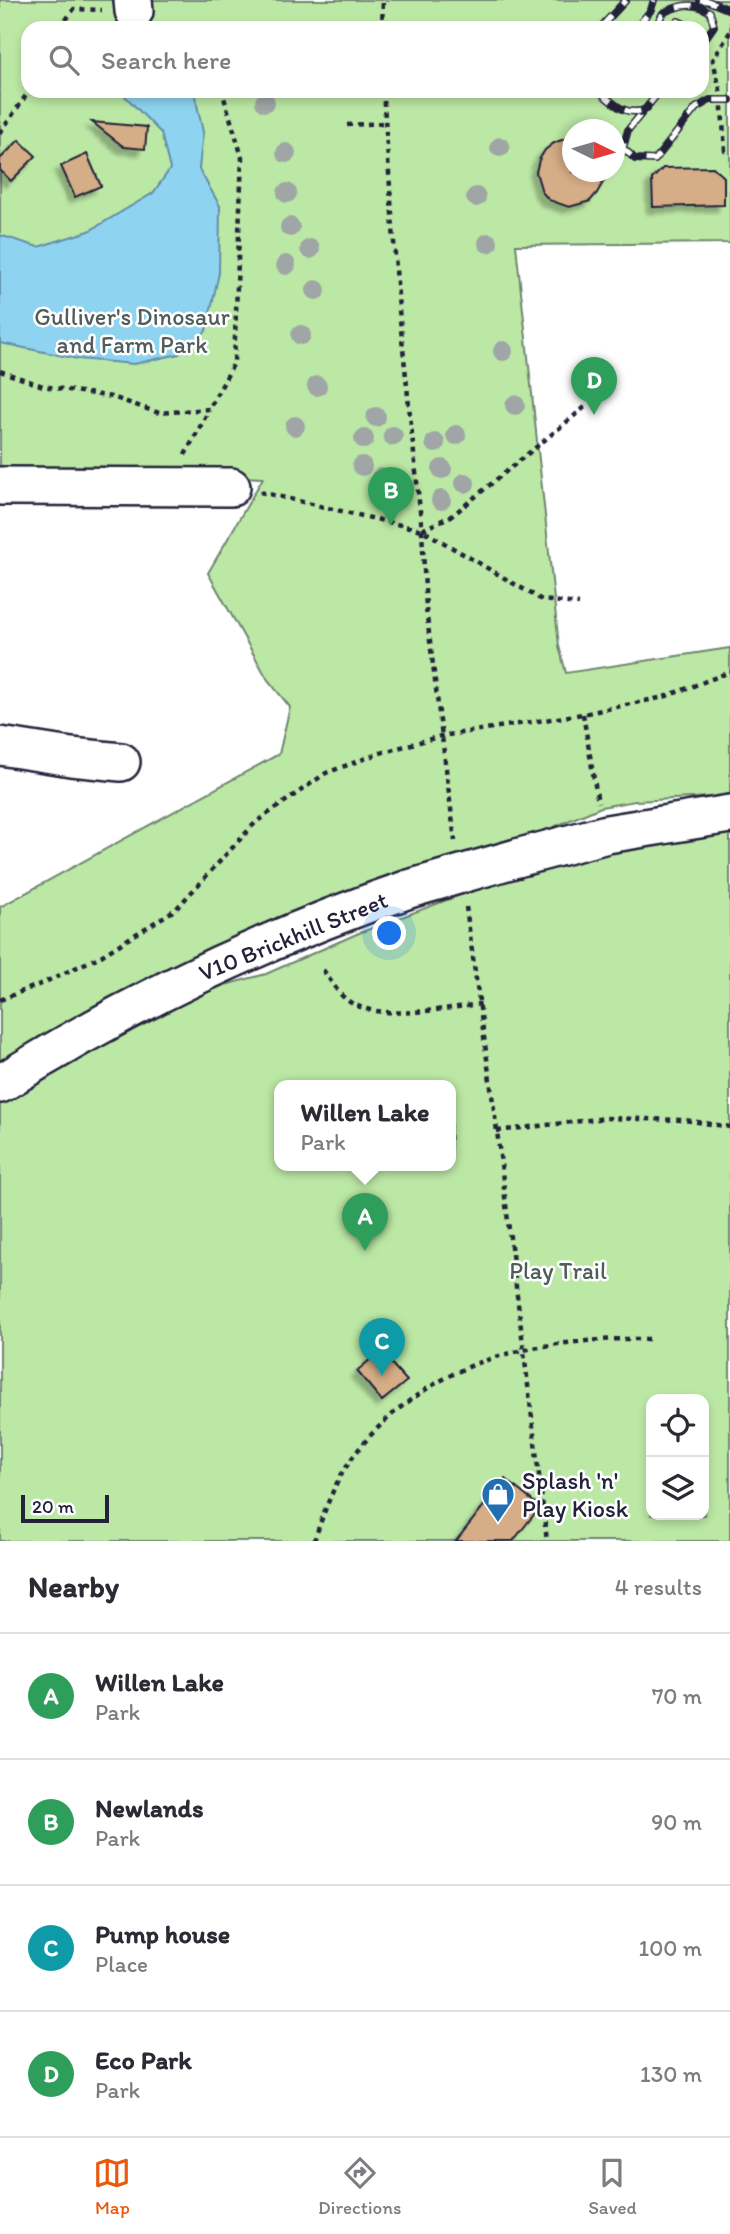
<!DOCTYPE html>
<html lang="en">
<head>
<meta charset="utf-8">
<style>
	body { margin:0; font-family:Itim,sans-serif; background:#f7f7f7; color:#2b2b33 }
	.controls { position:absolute; right:21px; bottom:21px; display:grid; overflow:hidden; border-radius:14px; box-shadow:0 4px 10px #0003 }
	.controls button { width:63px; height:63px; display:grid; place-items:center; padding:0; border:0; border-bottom:2px solid #e1e1e2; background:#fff; color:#2b2b33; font:35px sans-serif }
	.compass { position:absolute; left:562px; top:119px; width:63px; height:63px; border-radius:50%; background:#fff; box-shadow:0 4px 10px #0003; rotate:95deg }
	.scale { position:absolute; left:21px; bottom:18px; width:88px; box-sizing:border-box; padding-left:7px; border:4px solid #22223b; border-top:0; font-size:19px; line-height:24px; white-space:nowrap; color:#22223b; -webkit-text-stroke:5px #fff; paint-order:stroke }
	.you { position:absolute; left:390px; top:934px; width:24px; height:24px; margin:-18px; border:5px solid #fff; border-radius:50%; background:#1a73e8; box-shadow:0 0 0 10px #1a73e833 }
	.badge { display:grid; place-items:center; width:46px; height:46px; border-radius:50%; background:#ea580c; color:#fff; font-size:23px; font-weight:700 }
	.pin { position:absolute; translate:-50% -58px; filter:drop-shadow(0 2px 4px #0008) }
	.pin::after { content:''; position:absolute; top:37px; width:24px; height:21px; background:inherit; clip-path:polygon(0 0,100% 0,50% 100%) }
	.popup { position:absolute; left:274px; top:1080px; width:182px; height:91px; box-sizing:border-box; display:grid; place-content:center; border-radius:14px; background:#fff; filter:drop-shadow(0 2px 5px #0005); font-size:23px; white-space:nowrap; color:#7c7c81 }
	.popup b { font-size:26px; color:#2b2b33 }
	.popup::after { content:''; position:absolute; left:50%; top:100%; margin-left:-14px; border:14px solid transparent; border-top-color:#fff }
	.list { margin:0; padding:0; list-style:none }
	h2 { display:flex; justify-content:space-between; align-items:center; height:91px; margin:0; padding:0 28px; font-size:30px }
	h2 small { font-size:23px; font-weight:400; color:#7c7c81 }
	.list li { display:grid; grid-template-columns:46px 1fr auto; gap:21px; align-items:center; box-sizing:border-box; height:126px; padding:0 28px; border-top:2px solid #e1e1e2 }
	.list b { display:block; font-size:26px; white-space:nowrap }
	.list p { margin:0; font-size:23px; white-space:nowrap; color:#7c7c81 }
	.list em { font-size:23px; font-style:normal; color:#7c7c81 }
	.icon { flex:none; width:38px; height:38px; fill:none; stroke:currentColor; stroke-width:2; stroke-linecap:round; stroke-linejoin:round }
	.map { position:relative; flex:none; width:730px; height:1541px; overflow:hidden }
	.search { position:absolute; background:#fff; box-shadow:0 4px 10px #0003; left:21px; right:21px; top:21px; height:77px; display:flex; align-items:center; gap:18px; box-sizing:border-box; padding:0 24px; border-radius:21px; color:#7c7c81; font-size:26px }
	.sheet { height:595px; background:#fff }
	nav { display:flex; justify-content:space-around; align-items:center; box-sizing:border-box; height:98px; border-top:2px solid #e1e1e2; background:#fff; font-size:19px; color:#7c7c81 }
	nav a { display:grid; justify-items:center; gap:4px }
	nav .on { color:#ea580c }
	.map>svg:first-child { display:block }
	.green { fill:#bce8a5; stroke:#6f8570; stroke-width:2; fill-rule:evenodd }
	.water { fill:#8ed4f0; stroke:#638da8; stroke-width:2 }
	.building { fill:#d5ad86; stroke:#22223b; stroke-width:2; filter:url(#shadow) }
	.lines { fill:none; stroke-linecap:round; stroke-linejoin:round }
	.minor-casing { stroke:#22223b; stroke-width:42 }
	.path { stroke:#22223b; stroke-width:4.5; stroke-dasharray:5 5; stroke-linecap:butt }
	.minor { stroke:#fff; stroke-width:37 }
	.rail-casing { stroke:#22223b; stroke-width:8 }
	.rail { stroke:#fff; stroke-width:5; stroke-dasharray:16; stroke-linecap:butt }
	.minor-bridge-casing { stroke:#22223b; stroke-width:42; stroke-linecap:butt }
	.minor-bridge { stroke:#fff; stroke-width:37 }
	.tree { fill:#9fa6a5 }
	.labels { text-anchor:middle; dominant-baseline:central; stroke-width:5; stroke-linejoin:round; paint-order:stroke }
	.park-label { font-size:24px; fill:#505d5b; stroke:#fff }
	.street-label { font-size:24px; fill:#22223b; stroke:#fff }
	.poi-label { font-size:24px; fill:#22223b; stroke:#fff; text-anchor:start }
</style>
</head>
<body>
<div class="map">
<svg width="730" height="1541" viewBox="0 0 730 1541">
	<defs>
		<filter id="shadow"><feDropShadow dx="-6" dy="6" stdDeviation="2" flood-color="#0004"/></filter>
	</defs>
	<rect width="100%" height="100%" fill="#fff"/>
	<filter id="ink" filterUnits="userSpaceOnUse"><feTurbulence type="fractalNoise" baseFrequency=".0143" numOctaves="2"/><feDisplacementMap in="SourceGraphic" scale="14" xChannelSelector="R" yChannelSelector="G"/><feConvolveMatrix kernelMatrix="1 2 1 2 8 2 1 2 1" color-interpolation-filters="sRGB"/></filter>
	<g filter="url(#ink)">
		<g class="green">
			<path d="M0,0H730V243L516,245L559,646L566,673L730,648V796L635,801L601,807L509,846L415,867L245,936L113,996L0,1064V907L279,754L290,707L268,680L208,573L263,478L0,466ZM28,28H702V91H28ZM572,130H614V172H572Z"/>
			<path d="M722,827H730V1541H0V1102L195,993L266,974L359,933L522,872ZM279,1085H451V1165H279ZM651,1399H704V1515H651Z"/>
		</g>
		<polygon class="water" points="120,91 194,91 203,132 199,169 220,206 219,273 206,331 179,354 134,364 78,359 0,343 0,235 38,247 89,231 153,193 170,169 161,133"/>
		<g class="building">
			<polygon points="92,122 147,127 145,149 124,147"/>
			<polygon points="572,136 572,172 609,172 597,193 590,201 569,207 549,200 542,192 536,172 539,160 545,150 554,143"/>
			<polygon points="19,140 36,156 11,181 0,170 0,159"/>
			<polygon points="87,154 101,186 75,197 61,166"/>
			<polygon points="713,167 724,177 724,205 653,207 652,179 663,168"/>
			<polygon points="380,1351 407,1381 382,1401 357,1371"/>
			<polygon points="505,1479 540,1507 513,1541 456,1541"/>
		</g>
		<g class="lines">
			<defs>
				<g id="minor">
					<polyline points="133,0 134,11"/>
					<polyline points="0,486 231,487"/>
					<polyline points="0,746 71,757 121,762"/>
					<polyline points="517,858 607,834 730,814"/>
					<path d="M0,1084C129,1003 265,938 409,889"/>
				</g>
			</defs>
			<use href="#minor" class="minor-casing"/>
			<g class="path">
				<polyline points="60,28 74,9 102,10"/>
				<polyline points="382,28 383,0"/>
				<polyline points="730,32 713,60 721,94 725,151 730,151"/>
				<polyline points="383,91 399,310 422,530 426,609 455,841"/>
				<polyline points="347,125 384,123"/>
				<polyline points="0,133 29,91"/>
				<polyline points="0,371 43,386 112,397 159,413 209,409 234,363 242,157 222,91"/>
				<polyline points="185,455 209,410"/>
				<polyline points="260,492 422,530 542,600 579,604"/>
				<polyline points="422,530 453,515 585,407"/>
				<polyline points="583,714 598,803"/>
				<polyline points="466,907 497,1131 547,1541"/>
				<path d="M323,970C330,979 338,994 347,1000C378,1023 444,1008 481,1004"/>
				<polyline points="0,1000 43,983 101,956 176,909 256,822 326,773 380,753 441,736 583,714 664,697 730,672"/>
				<polyline points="497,1131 606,1118 684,1120 730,1127"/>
				<path d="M314,1541C321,1521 328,1500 338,1481C366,1427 426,1381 484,1361C535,1343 599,1338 653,1339"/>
			</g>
			<use href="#minor" class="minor"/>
			<defs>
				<g id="rail">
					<polyline points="700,0 708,1 730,10"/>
					<polyline points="600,28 626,0"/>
					<polyline points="636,28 651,10 654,0"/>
					<path d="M655,28L663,13C679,5 694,1 710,12L714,26L702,43"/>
					<polyline points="670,28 678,21 689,26 689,28"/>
					<path d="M599,91C615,105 626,117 647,109"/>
					<polyline points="660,91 628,130 623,148 635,159 655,160 696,108 710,100 730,100"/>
				</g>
			</defs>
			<use href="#rail" class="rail-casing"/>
			<use href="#rail" class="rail"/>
			<defs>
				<polyline id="minor-bridge" points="409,889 517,858"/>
			</defs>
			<use href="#minor-bridge" class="minor-bridge-casing"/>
			<use href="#minor-bridge" class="minor-bridge"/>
		</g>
		<g class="tree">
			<circle cx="265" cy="102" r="10"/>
			<circle cx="500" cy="147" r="10"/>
			<circle cx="286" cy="153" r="10"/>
			<circle cx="287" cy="193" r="10"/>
			<circle cx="476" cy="197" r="10"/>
			<circle cx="290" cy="227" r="10"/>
			<circle cx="488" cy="243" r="10"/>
			<circle cx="310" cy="249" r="10"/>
			<circle cx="286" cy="265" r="10"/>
			<circle cx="316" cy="290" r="10"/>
			<circle cx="301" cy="335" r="10"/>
			<circle cx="503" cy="351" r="10"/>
			<circle cx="317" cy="386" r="10"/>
			<circle cx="515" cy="405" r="10"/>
			<circle cx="376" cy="417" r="10"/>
			<circle cx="295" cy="426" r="10"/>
			<circle cx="456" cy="435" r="10"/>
			<circle cx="393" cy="436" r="10"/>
			<circle cx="364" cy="439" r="10"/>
			<circle cx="435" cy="443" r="10"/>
			<circle cx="362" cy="466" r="10"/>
			<circle cx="442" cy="469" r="10"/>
			<circle cx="381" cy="478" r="10"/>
			<circle cx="465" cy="483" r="10"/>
			<circle cx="441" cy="500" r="10"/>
		</g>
	</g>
	<defs>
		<symbol id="shop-pin" viewBox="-11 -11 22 30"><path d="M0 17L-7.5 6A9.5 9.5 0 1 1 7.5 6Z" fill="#1f6fb2" stroke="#fff"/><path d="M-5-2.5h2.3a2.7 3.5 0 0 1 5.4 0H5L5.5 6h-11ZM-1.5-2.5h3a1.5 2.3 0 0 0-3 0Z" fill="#fff"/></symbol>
	</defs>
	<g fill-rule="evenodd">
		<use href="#shop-pin" x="479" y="1475" width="38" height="52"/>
	</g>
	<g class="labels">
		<g class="park-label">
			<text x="132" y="316">Gulliver's Dinosaur<tspan x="132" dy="28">and Farm Park</tspan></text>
			<text x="558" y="1270">Play Trail</text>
		</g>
		<g class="street-label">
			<text transform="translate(293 936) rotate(-22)">V10 Brickhill Street</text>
		</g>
		<g class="poi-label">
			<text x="522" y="1480">Splash 'n'<tspan x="522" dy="28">Play Kiosk</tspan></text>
		</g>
	</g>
</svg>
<div class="controls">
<button><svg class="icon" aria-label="locate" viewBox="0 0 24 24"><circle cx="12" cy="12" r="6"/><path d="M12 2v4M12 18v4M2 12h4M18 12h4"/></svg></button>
<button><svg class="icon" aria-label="layers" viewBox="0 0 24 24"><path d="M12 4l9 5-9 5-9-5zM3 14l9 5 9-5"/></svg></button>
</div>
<svg class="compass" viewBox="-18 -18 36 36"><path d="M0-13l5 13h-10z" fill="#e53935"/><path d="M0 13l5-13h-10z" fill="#7c7c81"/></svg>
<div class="scale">20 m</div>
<div class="you"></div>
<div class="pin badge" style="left:365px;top:1251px;background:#2e9e5b">A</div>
<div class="popup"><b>Willen Lake</b>Park</div>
<div class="pin badge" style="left:391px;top:525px;background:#2e9e5b">B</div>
<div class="pin badge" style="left:382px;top:1376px;background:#0f9aa8">C</div>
<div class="pin badge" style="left:594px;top:415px;background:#2e9e5b">D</div>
<div class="search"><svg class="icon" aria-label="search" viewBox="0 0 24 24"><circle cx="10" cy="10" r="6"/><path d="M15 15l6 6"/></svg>Search here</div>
</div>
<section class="sheet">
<h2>Nearby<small>4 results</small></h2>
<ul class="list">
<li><span class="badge" style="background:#2e9e5b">A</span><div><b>Willen Lake</b><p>Park</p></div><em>70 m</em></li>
<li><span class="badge" style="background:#2e9e5b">B</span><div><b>Newlands</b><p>Park</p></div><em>90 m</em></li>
<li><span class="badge" style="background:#0f9aa8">C</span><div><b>Pump house</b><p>Place</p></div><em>100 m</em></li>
<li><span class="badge" style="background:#2e9e5b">D</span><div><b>Eco Park</b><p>Park</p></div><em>130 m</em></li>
</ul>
</section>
<nav>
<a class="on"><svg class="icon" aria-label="map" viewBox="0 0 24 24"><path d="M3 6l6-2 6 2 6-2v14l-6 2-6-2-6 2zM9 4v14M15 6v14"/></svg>Map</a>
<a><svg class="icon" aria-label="directions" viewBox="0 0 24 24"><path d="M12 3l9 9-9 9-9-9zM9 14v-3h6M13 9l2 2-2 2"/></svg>Directions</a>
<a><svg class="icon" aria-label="saved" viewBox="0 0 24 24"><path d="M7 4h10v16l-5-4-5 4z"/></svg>Saved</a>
</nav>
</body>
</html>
